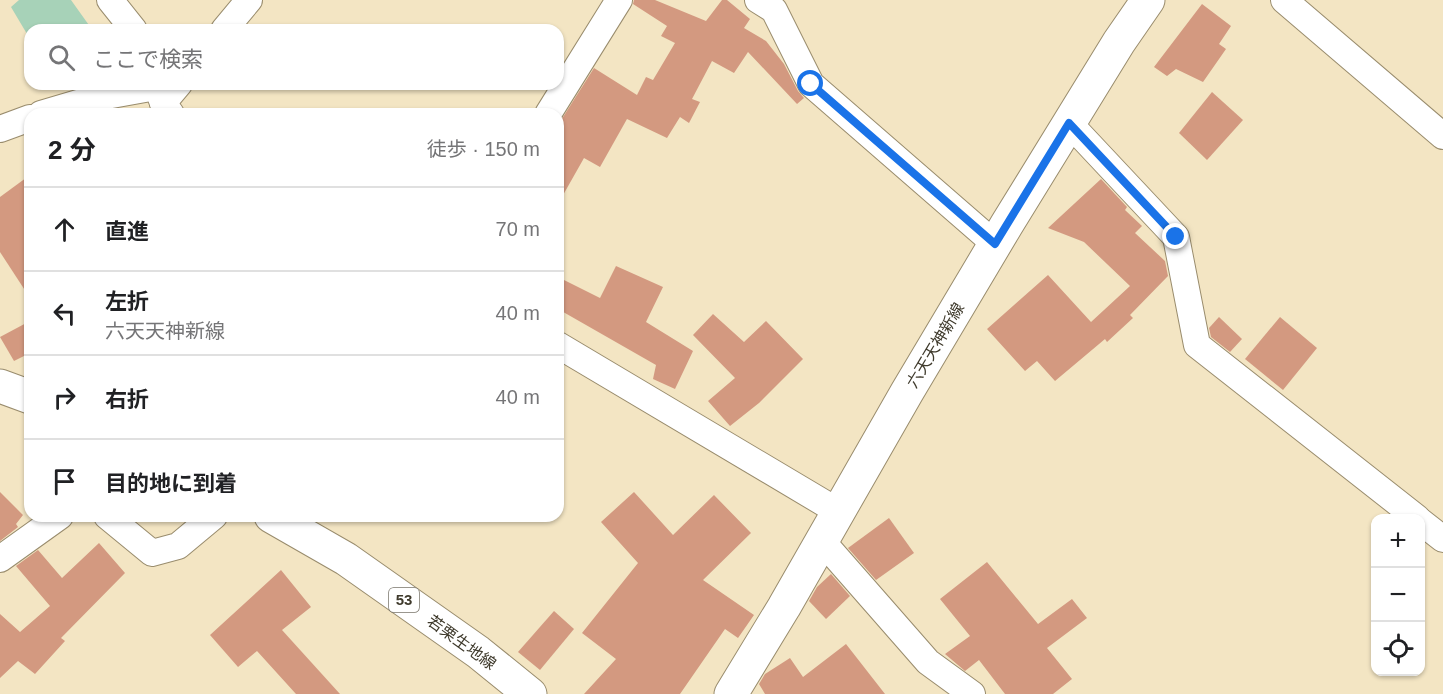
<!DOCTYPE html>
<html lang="ja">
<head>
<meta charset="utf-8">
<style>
	body { margin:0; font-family:Helvetica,"Noto Sans JP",sans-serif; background:#f6f6f6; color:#202124 }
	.controls { position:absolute; right:18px; bottom:18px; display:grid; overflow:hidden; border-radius:12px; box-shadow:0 2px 4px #0004 }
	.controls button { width:54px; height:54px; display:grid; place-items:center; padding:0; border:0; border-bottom:2px solid #e0e0e0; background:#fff; color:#202124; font:30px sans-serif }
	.stop { position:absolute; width:18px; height:18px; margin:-14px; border:4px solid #1a73e8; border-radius:50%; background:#fff }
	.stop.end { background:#1a73e8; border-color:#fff; box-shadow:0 2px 6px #0008 }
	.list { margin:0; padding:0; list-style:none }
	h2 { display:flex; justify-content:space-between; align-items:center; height:78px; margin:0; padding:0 24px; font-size:26px }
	h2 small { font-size:20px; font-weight:400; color:#757577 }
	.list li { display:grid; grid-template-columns:39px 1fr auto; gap:18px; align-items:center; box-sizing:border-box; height:84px; padding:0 24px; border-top:2px solid #e0e0e0 }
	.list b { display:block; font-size:22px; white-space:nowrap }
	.list p { margin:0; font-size:20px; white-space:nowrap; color:#757577 }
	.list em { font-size:20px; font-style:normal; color:#757577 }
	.icon { flex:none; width:33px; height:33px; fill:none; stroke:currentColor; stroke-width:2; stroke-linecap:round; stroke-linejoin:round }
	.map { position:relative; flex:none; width:1443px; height:694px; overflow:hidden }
	.search { position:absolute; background:#fff; box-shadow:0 2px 4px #0004; left:24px; top:24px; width:540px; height:66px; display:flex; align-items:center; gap:15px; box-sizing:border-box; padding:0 21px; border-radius:18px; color:#757577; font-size:22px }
	.panel { position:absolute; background:#fff; box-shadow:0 2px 4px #0004; left:24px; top:108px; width:540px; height:414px; border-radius:18px }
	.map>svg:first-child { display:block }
	.green { fill:#a7d2b8 }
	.building { fill:#d39980 }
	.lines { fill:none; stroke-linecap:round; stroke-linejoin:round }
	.minor-casing { stroke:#998c6d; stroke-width:28 }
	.major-casing { stroke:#998c6d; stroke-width:35 }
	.minor { stroke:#fff; stroke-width:26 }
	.major { stroke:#fff; stroke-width:33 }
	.route { stroke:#1a73e8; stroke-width:8 }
	.labels { text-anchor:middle; stroke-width:5; stroke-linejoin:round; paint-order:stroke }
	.shield { fill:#fff; stroke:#79756b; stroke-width:1.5 }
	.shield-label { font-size:15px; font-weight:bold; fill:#3f3a2c }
	.street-label { font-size:16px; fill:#3f3a2c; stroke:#fff }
</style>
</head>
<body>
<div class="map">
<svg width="1443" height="694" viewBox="0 0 1443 694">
	<rect width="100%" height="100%" fill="#f3e5c3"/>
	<polygon class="green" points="19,0 71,0 91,28 88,30 30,30 30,39 11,7"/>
	<g class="building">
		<polygon points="634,0 655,0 706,21 722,0 727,0 750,19 744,28 766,41 784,64 798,91 804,98 797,104 748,52 734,73 712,61 692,99 700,102 689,123 680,117 667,138 627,119 600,167 584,158 558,204 558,125 594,68 637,95 646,77 653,80 675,43 661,36 667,26 633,4"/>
		<polygon points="1202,4 1231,26 1219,44 1226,49 1203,82 1176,69 1167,76 1154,67"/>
		<polygon points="1212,92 1243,120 1207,160 1179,133"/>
		<polygon points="30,175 30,298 0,252 0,197"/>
		<polygon points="1101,179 1127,207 1125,210 1142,226 1135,233 1165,261 1168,276 1130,315 1133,318 1107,342 1105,339 1055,381 1037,361 1025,371 987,329 1048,275 1091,322 1130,286 1084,242 1048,228"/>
		<polygon points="616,266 663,287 646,322 693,351 675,389 653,379 656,365 558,309 558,277 600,298"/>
		<polygon points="713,314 744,342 766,321 803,359 759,403 730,426 708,401 735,378 693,335"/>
		<polygon points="1219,317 1242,339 1230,352 1211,337 1209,328"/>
		<polygon points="1280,317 1317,348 1283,390 1245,359"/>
		<polygon points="30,321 30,353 14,361 0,337"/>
		<polygon points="0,492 23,515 16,524 18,527 0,541"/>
		<polygon points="634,492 673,535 714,495 751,533 703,580 754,615 738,638 725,629 680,694 584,694 616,659 582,633 638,563 601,522"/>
		<polygon points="889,518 914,553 876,580 848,548"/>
		<polygon points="99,543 125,573 61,638 65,641 35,674 18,661 0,678 0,614 20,632 50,606 16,566 38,550 62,578"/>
		<polygon points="987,562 1038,624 1072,599 1087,618 1047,648 1072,679 1053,694 1005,694 979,660 965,671 945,654 970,636 940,599"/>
		<polygon points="281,570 311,607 282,630 340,694 296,694 257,651 238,667 210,635"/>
		<polygon points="831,574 850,596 826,619 809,601 817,587"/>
		<polygon points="554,611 574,629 540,670 518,652"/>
		<polygon points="846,644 885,694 765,694 759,684 765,674 790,658 803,677"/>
	</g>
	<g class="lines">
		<defs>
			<g id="minor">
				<polyline points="110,0 134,30"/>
				<polyline points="758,0 774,10 811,84 995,244"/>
				<polyline points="1284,0 1443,136"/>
				<polyline points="224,30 249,0"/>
				<polyline points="156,84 163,103 171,114"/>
				<polyline points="163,103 179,84"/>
				<polyline points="41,114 95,98 156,87"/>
				<polyline points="548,114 619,0"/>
				<polyline points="1069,123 1176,237 1197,345 1417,518"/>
				<polyline points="0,129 30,118"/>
				<polyline points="558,345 839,512"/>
				<polyline points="107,516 152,553 178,546 214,516"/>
				<polyline points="1420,521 1443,539"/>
				<polyline points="822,541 928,662 972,694"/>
				<polyline points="0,559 60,516"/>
			</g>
			<g id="major">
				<polyline points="0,386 30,397"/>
				<polyline points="271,516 346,559 478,652 530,694"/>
				<polyline points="731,694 784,607 907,392 1007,224 1119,42 1148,0"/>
			</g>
		</defs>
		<use href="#minor" class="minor-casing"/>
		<use href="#major" class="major-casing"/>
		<use href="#minor" class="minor"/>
		<use href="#major" class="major"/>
	</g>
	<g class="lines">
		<polyline class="route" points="811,84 995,244 1069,123 1176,237"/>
	</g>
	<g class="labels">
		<rect class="shield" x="389" y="588" width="30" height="24" rx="4.5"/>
		<g class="shield-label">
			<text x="404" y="605">53</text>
		</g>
		<g class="street-label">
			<text transform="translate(935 345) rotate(-59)" y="6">六天天神新線</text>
			<text transform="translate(462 642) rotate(36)" y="6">若栗生地線</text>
		</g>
	</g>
</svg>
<div class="controls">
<button>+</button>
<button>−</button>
<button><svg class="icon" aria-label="locate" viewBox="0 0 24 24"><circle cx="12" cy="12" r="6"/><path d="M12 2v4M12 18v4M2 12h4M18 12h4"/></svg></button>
</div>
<div class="stop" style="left:811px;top:84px"></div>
<div class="stop end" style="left:1176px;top:237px"></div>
<div class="search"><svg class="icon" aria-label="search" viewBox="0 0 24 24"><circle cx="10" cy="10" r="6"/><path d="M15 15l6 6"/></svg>ここで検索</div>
<section class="panel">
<h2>2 分<small>徒歩 · 150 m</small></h2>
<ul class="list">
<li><svg class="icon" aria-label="ahead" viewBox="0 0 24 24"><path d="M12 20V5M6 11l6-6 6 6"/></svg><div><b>直進</b></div><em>70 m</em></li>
<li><svg class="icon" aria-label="left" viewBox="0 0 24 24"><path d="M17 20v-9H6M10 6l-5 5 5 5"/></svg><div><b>左折</b><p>六天天神新線</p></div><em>40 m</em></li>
<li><svg class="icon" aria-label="right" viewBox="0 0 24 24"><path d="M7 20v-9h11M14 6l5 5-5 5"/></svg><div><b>右折</b></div><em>40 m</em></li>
<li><svg class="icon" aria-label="arrive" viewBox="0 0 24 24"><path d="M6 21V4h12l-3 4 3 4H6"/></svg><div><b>目的地に到着</b></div></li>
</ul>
</section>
</div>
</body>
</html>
